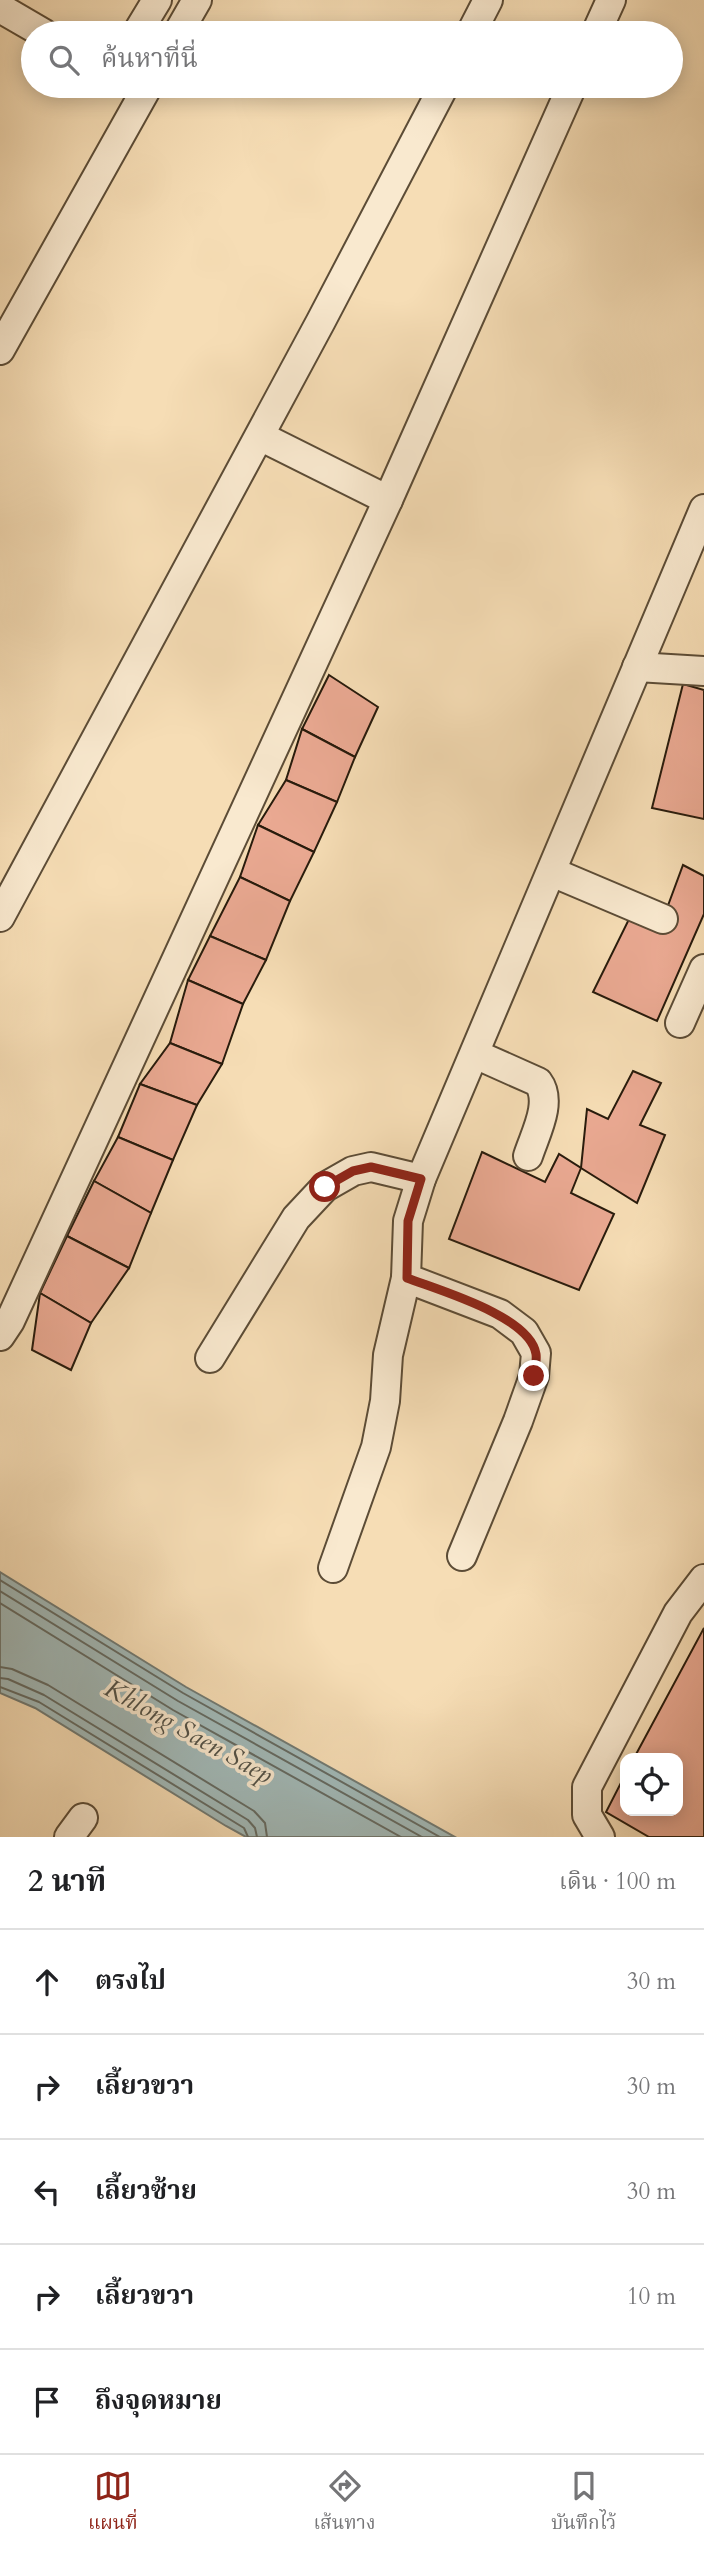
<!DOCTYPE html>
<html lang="th">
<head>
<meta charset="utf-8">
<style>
	body { margin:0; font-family:Cardo,"Noto Serif Thai",serif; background:#f2f2f2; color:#202124 }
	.controls { position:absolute; right:21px; bottom:21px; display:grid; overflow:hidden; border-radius:14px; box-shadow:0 4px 18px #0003 }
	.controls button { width:63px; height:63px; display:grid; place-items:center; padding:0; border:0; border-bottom:2px solid #e0e0e0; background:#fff; color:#202124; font:35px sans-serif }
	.stop { position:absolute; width:21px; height:21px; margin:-16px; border:5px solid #8f2418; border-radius:50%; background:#fff }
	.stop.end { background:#8f2418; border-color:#fff; box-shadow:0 2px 7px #0008 }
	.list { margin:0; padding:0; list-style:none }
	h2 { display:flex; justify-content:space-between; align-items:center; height:91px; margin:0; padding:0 28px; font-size:30px }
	h2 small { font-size:23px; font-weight:400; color:#757577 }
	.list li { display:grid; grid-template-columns:46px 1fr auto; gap:21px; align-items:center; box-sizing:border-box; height:105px; padding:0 28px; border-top:2px solid #e0e0e0 }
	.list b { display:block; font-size:26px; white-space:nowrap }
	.list em { font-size:23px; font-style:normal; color:#757577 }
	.icon { flex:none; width:38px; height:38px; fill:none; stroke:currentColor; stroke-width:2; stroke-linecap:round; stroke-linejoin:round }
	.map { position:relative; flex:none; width:704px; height:1837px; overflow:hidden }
	.search { position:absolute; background:#fff; box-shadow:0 4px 18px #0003; left:21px; right:21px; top:21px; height:77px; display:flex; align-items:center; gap:18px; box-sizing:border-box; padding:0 24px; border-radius:38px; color:#757577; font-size:26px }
	.sheet { height:616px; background:#fff }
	nav { display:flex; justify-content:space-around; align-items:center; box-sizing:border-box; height:98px; border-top:2px solid #e0e0e0; background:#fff; font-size:19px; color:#757577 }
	nav a { display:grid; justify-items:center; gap:4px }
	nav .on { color:#8f2418 }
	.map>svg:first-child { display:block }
	.water { fill:#a1b9b8; stroke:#717a73; stroke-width:2 }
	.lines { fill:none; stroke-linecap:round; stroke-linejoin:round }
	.shore { stroke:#646a62; stroke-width:2 }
	.building { fill:#eaa992; stroke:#281b0c; stroke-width:2 }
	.minor-casing { stroke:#5c4c36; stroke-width:32 }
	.minor { stroke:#f9e9cf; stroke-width:28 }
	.route { stroke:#8f2418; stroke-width:9 }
	.labels { text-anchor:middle; stroke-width:7; stroke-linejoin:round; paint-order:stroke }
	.water-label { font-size:26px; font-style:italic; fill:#525248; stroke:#f9e9cf }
</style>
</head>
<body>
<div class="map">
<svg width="704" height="1837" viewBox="0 0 704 1837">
	<rect width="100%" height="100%" fill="#f6ddb5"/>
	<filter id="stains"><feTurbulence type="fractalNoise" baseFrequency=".00286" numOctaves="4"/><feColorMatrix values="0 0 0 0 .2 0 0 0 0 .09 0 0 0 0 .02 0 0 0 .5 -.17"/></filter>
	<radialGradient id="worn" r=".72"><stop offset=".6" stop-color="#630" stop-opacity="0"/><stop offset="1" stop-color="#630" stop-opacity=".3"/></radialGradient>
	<polygon class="water" points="0,1572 186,1687 455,1837 246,1837 226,1826 35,1708 0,1693"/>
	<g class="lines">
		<g class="shore">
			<polyline points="0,1580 183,1693 440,1837"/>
			<polyline points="0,1591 178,1701 422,1837"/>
			<polyline points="0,1603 173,1710 401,1837"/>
			<polyline points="0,1667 12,1669 48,1685 254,1811 265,1823 267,1837"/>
			<polyline points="0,1678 8,1679 44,1695 248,1820 255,1828 257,1837"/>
			<polyline points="0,1687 39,1702 244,1828 248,1837"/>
		</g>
	</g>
	<g class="building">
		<polygon points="329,675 378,707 355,757 302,729"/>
		<polygon points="683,684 704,690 704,819 652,808"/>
		<polygon points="302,729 355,757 337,802 286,780"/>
		<polygon points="286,780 337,802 314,852 258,825"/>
		<polygon points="258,825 314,852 290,901 240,877"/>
		<polygon points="683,865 704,876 704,914 657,1021 593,992 635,907 663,919"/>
		<polygon points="240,877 290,901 266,960 210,936"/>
		<polygon points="210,936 266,960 243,1004 188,980"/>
		<polygon points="188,980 243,1004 222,1064 170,1043"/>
		<polygon points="170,1043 222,1064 197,1105 140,1084"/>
		<polygon points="633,1071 661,1083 640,1125 665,1135 637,1203 581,1168 587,1109 608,1119"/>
		<polygon points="140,1084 197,1105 173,1160 118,1137"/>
		<polygon points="118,1137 173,1160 151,1213 94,1181"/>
		<polygon points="482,1152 545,1182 559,1154 581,1168 571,1193 614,1214 579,1290 449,1239"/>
		<polygon points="94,1181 151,1213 129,1268 67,1236"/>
		<polygon points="67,1236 129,1268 91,1323 40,1293"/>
		<polygon points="40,1293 91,1323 71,1370 32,1350"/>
		<polygon points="704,1628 704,1837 649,1837 606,1812 625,1775 625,1811 678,1811 678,1758 634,1758"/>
	</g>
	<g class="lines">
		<defs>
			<g id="minor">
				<polyline points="0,8 43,33"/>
				<polyline points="137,33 157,0"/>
				<polyline points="178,33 197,0"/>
				<polyline points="471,33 488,0"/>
				<polyline points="596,33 611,0"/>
				<polyline points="0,350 148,86"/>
				<polyline points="260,436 388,500"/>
				<polyline points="637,667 704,671"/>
				<polyline points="552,872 663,919"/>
				<polyline points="0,917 321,321 444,86"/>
				<polyline points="680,1023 704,969"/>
				<path d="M475,1054L538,1082C553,1102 535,1134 528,1156"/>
				<polyline points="0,1336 10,1321 388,500 572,86"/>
				<polyline points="210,1358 296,1218 325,1187 353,1171 371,1167 421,1179"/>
				<polyline points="462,1556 518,1421 534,1376 536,1353 524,1332 500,1314 406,1278 408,1221 421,1179 704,509"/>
				<polyline points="333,1568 376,1447 385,1401 388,1355 406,1278"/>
				<polyline points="69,1837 83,1818"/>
				<polyline points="600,1837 587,1815 587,1787 678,1613 704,1579"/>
			</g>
		</defs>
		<use href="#minor" class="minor-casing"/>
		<use href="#minor" class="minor"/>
	</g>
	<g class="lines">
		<path class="route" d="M325,1187L353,1171L371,1167L421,1179L408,1221L407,1278C438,1290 530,1316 536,1354C537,1360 535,1369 534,1376"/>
	</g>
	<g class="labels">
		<g class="water-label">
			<text transform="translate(189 1731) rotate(29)" y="9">Khlong Saen Saep</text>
		</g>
	</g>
	<rect width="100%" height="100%" filter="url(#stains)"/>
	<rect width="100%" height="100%" fill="url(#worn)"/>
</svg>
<div class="controls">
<button><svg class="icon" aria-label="locate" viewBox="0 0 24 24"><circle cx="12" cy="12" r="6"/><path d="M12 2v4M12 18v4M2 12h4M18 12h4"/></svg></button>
</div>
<div class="stop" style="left:325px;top:1187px"></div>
<div class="stop end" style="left:534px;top:1376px"></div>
<div class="search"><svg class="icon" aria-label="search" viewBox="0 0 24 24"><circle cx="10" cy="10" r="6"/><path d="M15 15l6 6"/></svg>ค้นหาที่นี่</div>
</div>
<section class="sheet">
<h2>2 นาที<small>เดิน · 100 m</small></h2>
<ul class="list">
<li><svg class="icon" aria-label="ahead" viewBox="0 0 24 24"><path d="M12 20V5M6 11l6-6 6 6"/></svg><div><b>ตรงไป</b></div><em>30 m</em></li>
<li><svg class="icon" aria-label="right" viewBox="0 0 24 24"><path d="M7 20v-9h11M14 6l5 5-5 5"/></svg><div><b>เลี้ยวขวา</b></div><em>30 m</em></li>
<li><svg class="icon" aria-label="left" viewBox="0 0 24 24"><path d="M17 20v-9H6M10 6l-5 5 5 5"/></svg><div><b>เลี้ยวซ้าย</b></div><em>30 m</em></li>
<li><svg class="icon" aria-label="right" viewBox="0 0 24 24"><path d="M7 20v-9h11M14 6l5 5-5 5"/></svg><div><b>เลี้ยวขวา</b></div><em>10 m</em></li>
<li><svg class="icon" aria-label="arrive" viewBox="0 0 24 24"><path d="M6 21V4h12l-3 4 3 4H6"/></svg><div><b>ถึงจุดหมาย</b></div></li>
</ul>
</section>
<nav>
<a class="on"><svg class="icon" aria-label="map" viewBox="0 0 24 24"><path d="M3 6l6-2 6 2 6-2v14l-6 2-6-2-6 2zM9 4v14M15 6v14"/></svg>แผนที่</a>
<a><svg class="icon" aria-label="directions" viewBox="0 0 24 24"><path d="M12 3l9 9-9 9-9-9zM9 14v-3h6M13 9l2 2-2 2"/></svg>เส้นทาง</a>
<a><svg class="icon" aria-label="saved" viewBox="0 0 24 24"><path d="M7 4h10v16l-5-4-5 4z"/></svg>บันทึกไว้</a>
</nav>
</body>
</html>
